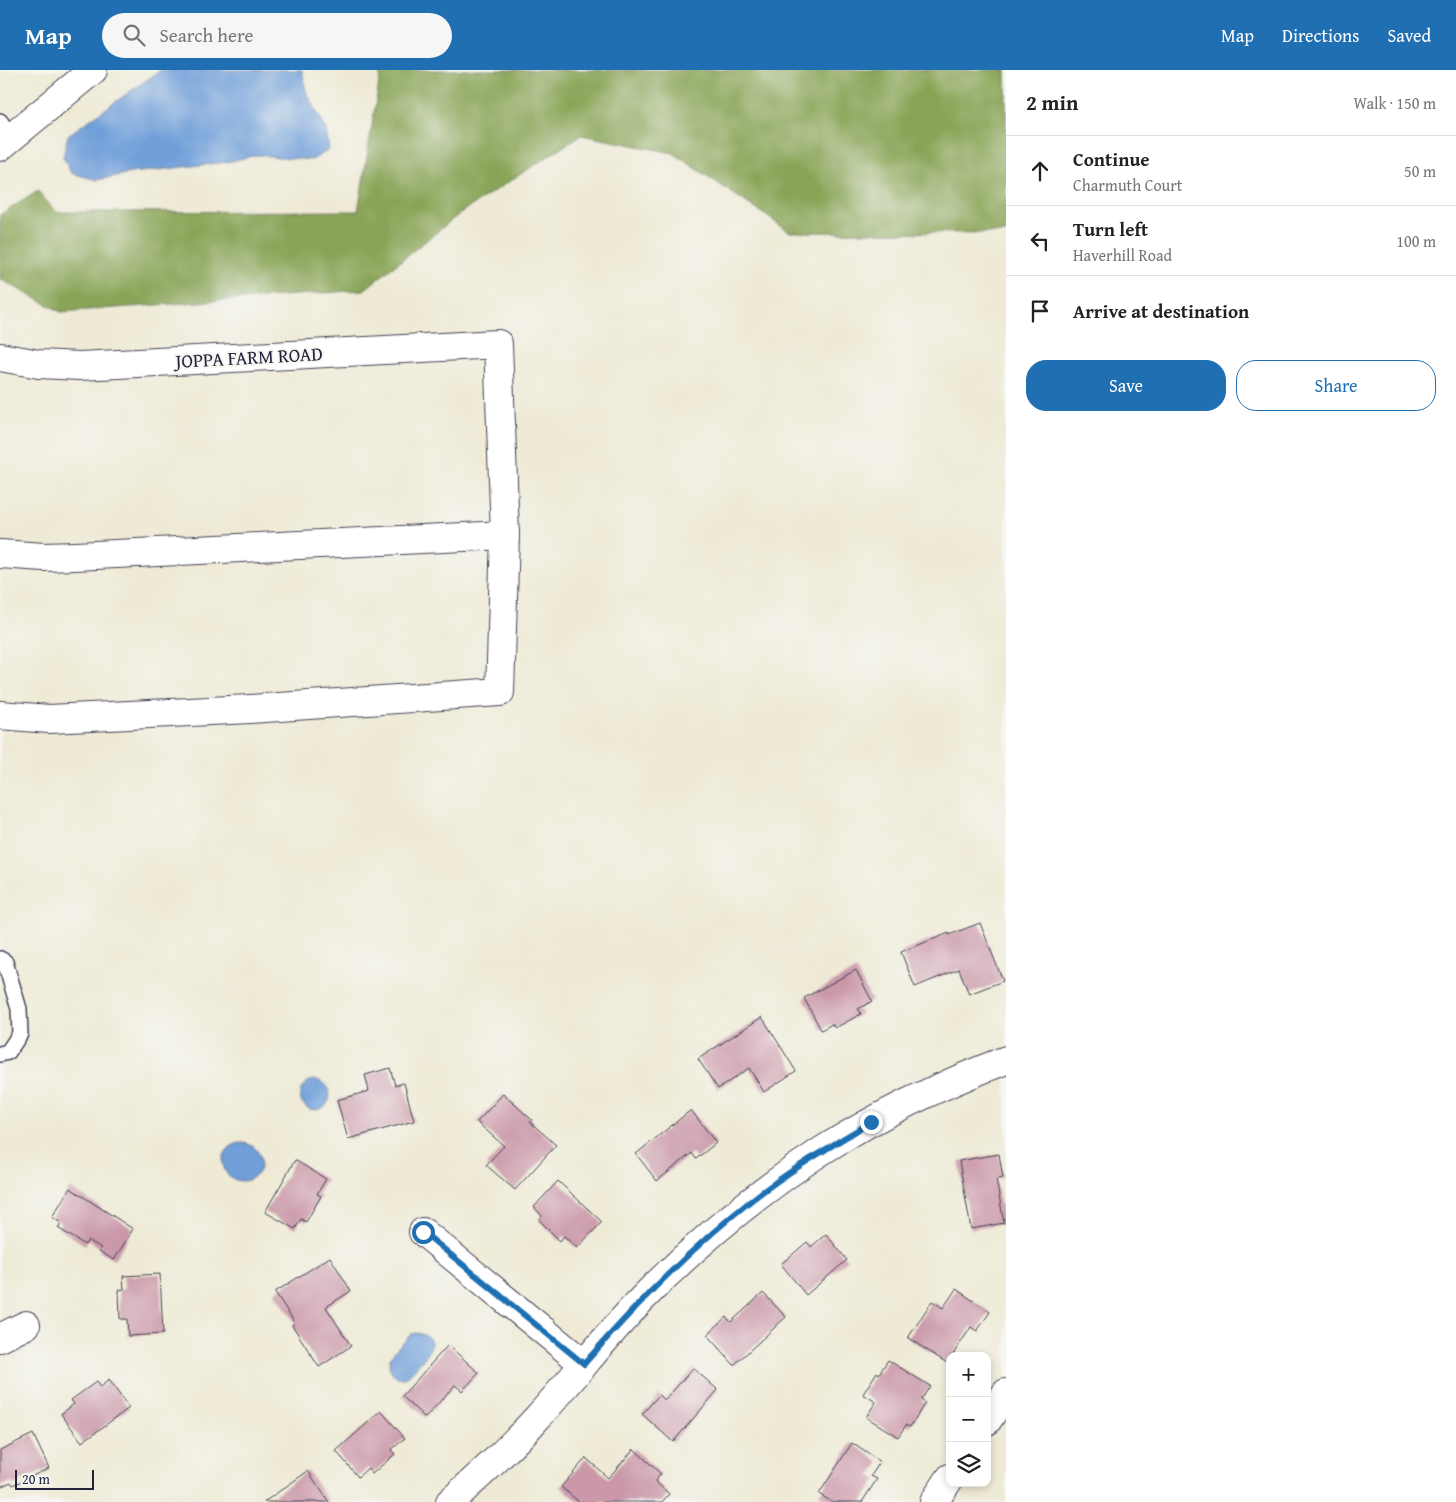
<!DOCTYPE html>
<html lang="en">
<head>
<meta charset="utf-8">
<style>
	body { margin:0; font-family:"Gentium Book Plus",serif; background:#f6f6f6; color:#222 }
	.controls { position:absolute; right:15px; bottom:15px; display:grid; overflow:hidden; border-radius:10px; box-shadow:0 2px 8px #0003 }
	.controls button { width:45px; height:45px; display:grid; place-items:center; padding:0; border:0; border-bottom:1px solid #e0e0e0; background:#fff; color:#222; font:25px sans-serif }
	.scale { position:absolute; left:15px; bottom:12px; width:79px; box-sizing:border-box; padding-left:5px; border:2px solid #22223b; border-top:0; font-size:14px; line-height:18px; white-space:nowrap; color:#22223b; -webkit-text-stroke:4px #f6f6f2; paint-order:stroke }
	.stop { position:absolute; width:15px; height:15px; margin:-11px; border:4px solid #1f6fb2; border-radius:50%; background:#fff }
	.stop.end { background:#1f6fb2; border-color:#fff; box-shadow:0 1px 5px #0008 }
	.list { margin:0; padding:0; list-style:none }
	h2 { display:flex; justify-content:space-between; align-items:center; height:65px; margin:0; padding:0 20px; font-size:21px }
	h2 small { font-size:16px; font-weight:400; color:#767676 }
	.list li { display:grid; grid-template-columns:32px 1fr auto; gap:15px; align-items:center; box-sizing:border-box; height:70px; padding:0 20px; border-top:1px solid #e0e0e0 }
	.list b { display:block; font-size:19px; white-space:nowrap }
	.list p { margin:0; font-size:16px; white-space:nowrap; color:#767676 }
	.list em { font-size:16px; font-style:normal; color:#767676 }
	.actions { display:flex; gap:10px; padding:15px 20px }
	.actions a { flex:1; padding:11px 0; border:1px solid #1f6fb2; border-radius:20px; text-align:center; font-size:18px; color:#1f6fb2 }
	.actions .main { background:#1f6fb2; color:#fff }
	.icon { flex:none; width:28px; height:28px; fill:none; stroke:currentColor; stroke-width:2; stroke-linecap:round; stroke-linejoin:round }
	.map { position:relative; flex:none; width:1006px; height:1432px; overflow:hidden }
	header { display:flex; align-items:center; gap:30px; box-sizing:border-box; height:70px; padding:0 25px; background:#1f6fb2; color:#fff }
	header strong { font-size:24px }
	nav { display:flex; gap:28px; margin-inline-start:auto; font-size:18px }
	.search { width:350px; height:45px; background:#f6f6f6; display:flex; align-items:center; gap:12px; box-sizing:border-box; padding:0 18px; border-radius:28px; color:#767676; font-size:19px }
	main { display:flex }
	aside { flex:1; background:#fff }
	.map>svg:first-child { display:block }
	.forest { fill:#89a456; stroke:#566348 }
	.water { fill:#709fd9; stroke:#49608a }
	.building { fill:#ca98a9 }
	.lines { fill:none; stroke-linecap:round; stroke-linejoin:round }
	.lane-casing { stroke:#414052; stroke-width:18 }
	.street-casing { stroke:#414052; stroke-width:30 }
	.lane { stroke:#fff; stroke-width:15 }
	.street { stroke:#fff; stroke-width:28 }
	.route { stroke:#1f6fb2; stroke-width:6 }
	.labels { text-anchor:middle; stroke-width:4; stroke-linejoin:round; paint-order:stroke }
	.street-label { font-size:19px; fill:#22223b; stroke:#f6f6f2 }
</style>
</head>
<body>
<header>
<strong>Map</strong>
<div class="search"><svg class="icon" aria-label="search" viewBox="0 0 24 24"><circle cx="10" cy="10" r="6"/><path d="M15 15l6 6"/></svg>Search here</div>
<nav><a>Map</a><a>Directions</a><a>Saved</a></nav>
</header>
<main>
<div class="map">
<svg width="1006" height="1432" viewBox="0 0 1006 1432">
	<rect width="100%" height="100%" fill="#f6f6f2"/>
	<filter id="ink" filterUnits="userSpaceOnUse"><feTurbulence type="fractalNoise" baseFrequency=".02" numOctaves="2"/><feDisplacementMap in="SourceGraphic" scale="10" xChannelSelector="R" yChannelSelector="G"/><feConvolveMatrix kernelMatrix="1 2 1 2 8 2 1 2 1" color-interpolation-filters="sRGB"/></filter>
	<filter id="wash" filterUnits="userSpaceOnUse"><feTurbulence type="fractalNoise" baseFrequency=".0096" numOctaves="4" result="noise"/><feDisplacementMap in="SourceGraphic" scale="20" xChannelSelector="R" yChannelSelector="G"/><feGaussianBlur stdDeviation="1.12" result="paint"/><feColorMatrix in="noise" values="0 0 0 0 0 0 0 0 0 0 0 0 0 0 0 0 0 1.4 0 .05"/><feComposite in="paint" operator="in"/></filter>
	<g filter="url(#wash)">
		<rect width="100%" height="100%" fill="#eeead5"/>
		<polygon class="forest" points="381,0 1006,0 1006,163 790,162 673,83 581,65 462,142 364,220 61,242 0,209 0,145 38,121 56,142 358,141"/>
		<g class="water">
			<polygon points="161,0 302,0 306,21 326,59 329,80 312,90 257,85 227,92 131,103 97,110 71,103 63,87 68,65"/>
			<circle cx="315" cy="1025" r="15"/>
			<circle cx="242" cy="1092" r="19"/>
			<path d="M416,1263C450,1268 417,1296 406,1308H397C378,1291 398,1278 411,1264Z"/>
		</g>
		<g id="blocks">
			<g class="building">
				<polygon points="980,853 1003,911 969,924 959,899 915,917 901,882 949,863 949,865"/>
				<polygon points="856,900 872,931 858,939 861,944 835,958 832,954 821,960 804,928"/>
				<polygon points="762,947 796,1001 764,1022 749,998 718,1019 698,989"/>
				<polygon points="390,998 395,1015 404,1013 414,1051 348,1069 337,1030 369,1021 365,1005"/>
				<polygon points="503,1024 532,1050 530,1052 556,1075 515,1120 486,1095 504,1076 477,1052"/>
				<polygon points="691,1040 716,1073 696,1089 692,1083 657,1111 636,1084"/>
				<polygon points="999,1084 1003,1108 996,1109 1004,1153 971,1159 959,1091"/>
				<polygon points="295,1090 326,1109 317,1124 321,1126 306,1152 301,1149 295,1159 265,1142"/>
				<polygon points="558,1111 602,1152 577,1178 564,1166 560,1171 539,1150 542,1146 534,1137"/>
				<polygon points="70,1118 133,1159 114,1190 99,1181 101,1178 88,1170 85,1175 58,1158 61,1153 52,1147"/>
				<polygon points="826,1164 847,1190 806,1225 781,1194 807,1172 811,1177"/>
				<polygon points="330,1187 351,1221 326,1237 351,1276 319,1297 292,1255 295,1253 275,1222"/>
				<polygon points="160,1204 163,1264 128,1266 127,1249 120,1249 119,1220 124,1219 123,1206"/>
				<polygon points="956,1219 990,1242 977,1261 971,1257 952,1286 950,1286 950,1289 947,1293 908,1268 932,1231 943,1238"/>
				<polygon points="763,1223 786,1247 734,1295 707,1265 726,1247 731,1252"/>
				<polygon points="448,1275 479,1303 462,1321 455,1315 425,1348 402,1326"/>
				<polygon points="888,1290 930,1316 921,1330 925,1333 910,1357 906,1355 898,1367 866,1347 876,1332 863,1324 877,1302 879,1304"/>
				<polygon points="693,1298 718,1320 673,1372 642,1344 659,1325 665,1330"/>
				<polygon points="109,1310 129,1338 82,1372 61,1344 74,1334 71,1330 96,1312 100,1317"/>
				<polygon points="381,1341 405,1368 391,1380 395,1384 372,1404 368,1398 358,1407 336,1381"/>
				<polygon points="33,1364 49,1398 13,1415 11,1412 0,1417 0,1380"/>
				<polygon points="852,1373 880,1392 871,1406 877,1409 862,1432 832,1432 819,1424"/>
				<polygon points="634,1379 661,1404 655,1411 669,1424 662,1432 579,1432 561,1417 586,1388 608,1408"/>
				<polygon points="308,1401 329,1432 264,1432"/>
			</g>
		</g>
	</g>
	<g filter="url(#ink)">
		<use href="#blocks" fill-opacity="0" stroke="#414052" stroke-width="1"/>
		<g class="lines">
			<defs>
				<g id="lane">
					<polyline points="0,51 11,67"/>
					<polyline points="0,889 5,892 19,939 20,964 8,982 0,984"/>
				</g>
				<g id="street">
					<polyline points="0,77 93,0"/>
					<polyline points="0,287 39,294 80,296 498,274 505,465 500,622 250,639 49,649 0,645"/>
					<polyline points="0,484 44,487 75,486 505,465"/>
					<polyline points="423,1162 584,1294"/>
					<polyline points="0,1268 26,1255"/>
					<polyline points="987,1351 1006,1323"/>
					<path d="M450,1432C480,1405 510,1378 537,1348C573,1309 605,1267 642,1229C697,1173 757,1123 823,1080C880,1044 943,1014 1006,990"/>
					<polyline points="934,1432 950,1408"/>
				</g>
			</defs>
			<use href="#lane" class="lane-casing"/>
			<use href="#street" class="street-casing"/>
			<use href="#lane" class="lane"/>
			<use href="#street" class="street"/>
		</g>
	</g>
	<g class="lines" filter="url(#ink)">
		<path class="route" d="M423,1162L584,1294C636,1234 691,1178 753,1129C790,1100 831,1076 871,1052"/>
	</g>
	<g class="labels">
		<g class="street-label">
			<text transform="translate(249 287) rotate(-3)" y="7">JOPPA FARM ROAD</text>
		</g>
	</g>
</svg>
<div class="controls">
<button>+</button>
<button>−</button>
<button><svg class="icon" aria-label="layers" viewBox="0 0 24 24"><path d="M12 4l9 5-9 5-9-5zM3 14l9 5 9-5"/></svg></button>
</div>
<div class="scale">20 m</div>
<div class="stop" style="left:423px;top:1162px"></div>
<div class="stop end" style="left:871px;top:1052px"></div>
</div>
<aside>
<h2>2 min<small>Walk · 150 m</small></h2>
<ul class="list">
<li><svg class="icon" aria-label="ahead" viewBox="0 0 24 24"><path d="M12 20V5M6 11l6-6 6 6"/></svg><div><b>Continue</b><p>Charmuth Court</p></div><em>50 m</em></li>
<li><svg class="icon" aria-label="left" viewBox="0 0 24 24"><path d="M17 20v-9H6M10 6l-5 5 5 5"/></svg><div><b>Turn left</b><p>Haverhill Road</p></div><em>100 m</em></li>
<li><svg class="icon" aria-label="arrive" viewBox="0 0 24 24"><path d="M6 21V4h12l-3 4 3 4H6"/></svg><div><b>Arrive at destination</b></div></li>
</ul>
<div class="actions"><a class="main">Save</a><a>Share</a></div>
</aside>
</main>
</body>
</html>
